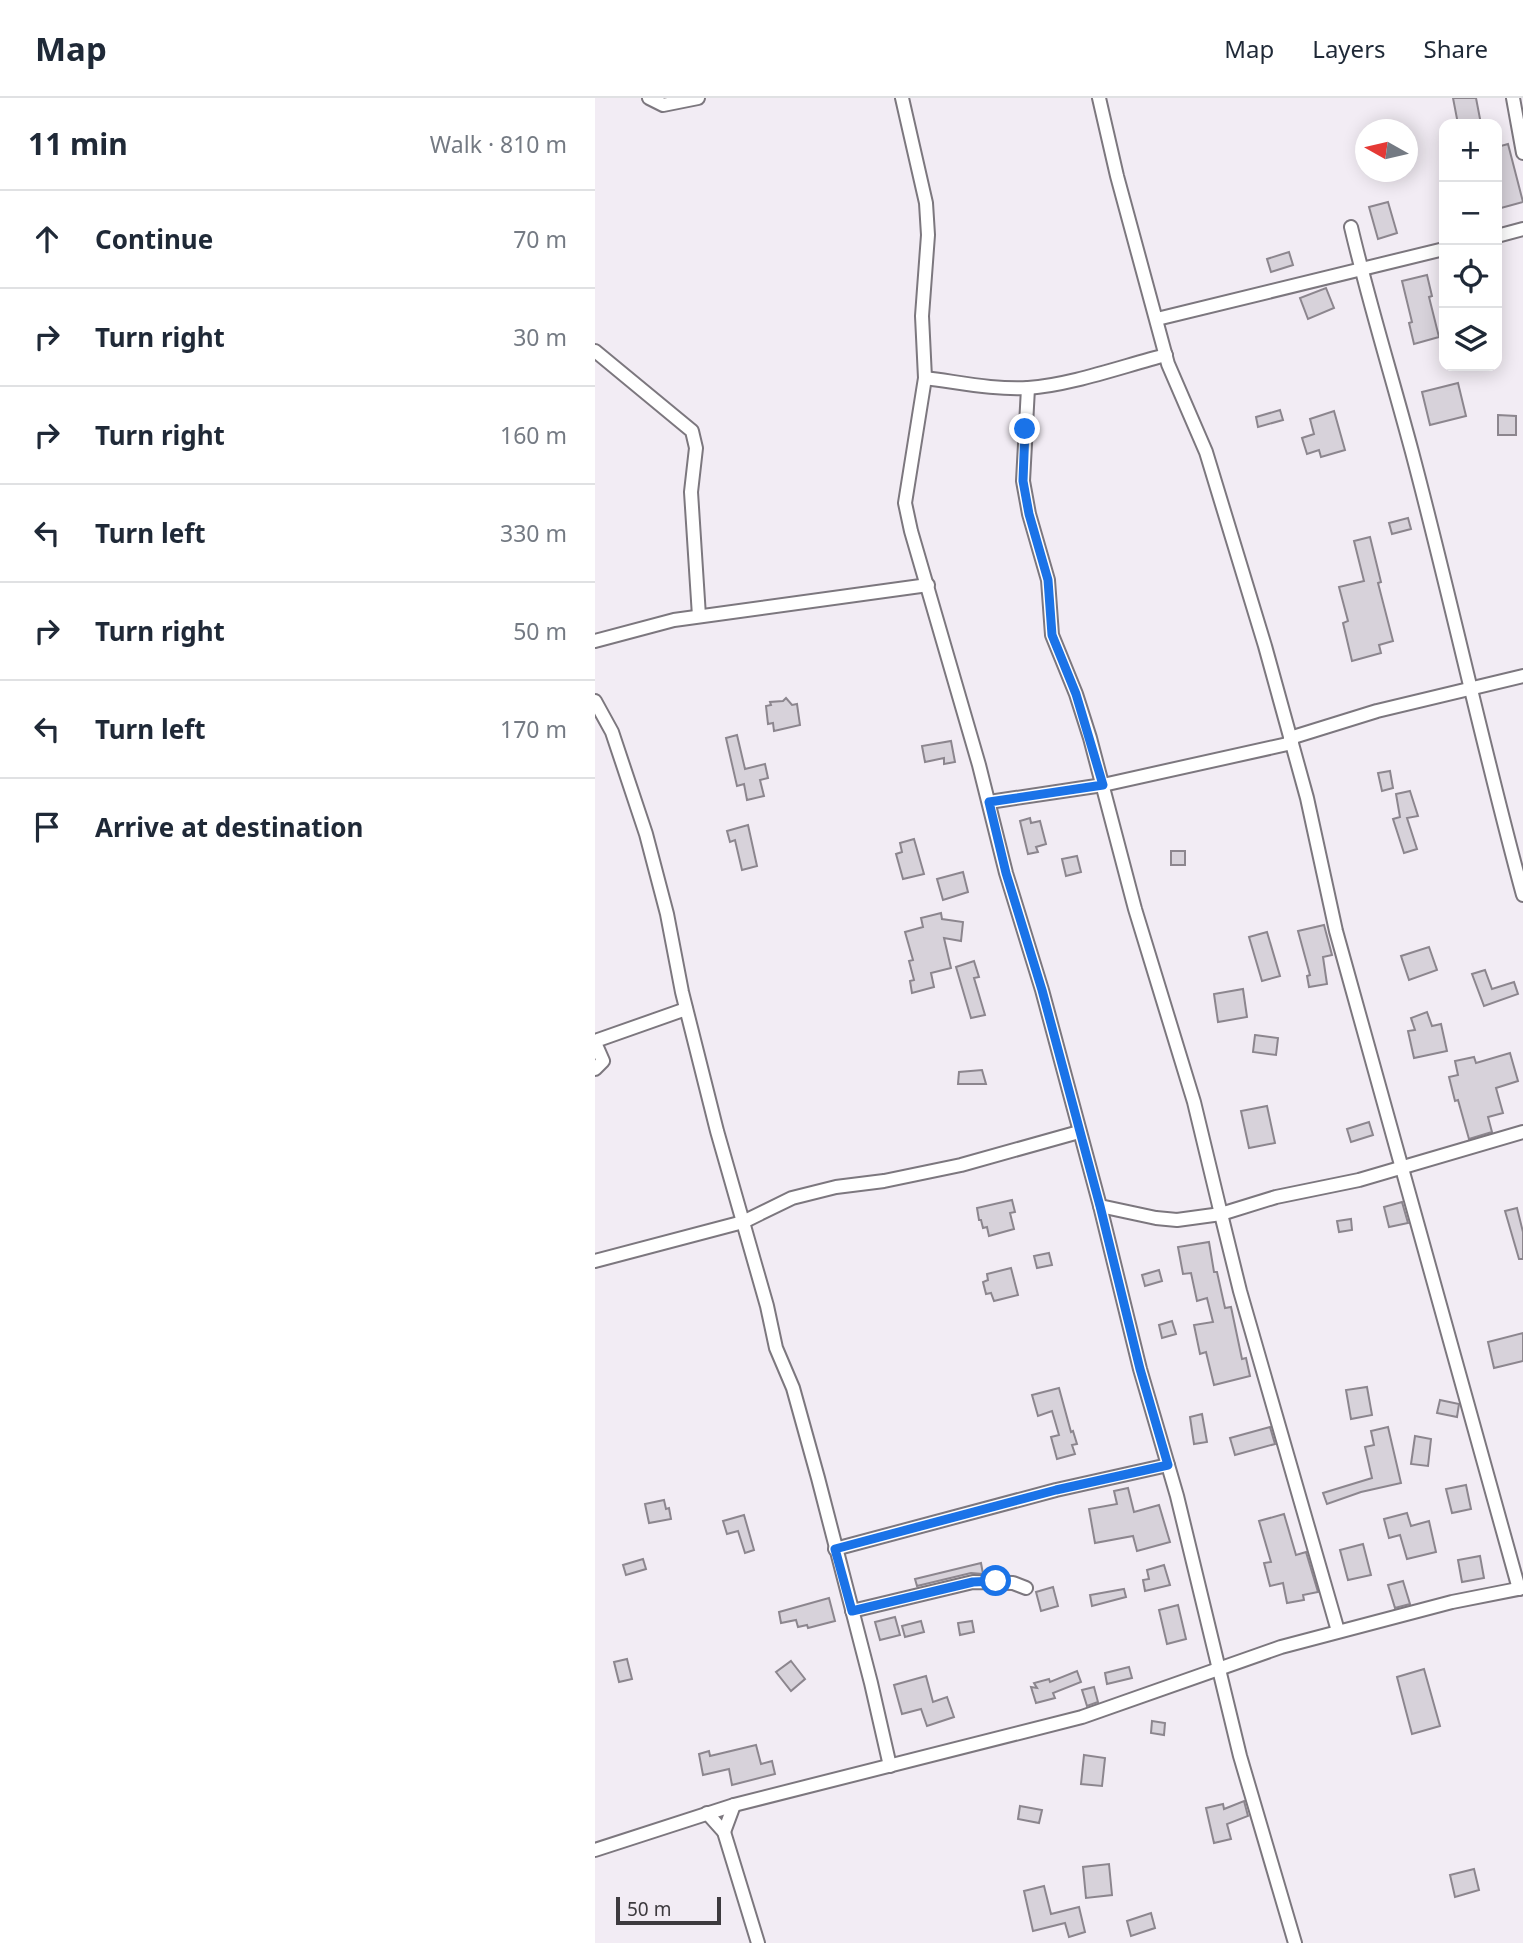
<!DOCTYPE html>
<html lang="en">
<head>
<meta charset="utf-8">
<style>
	body { margin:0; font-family:"Noto Sans",sans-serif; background:#f6f6f7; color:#1f2937 }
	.controls { position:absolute; right:21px; top:21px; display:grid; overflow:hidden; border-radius:14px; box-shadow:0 4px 18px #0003 }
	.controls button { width:63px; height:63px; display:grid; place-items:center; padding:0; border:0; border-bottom:2px solid #e0e1e3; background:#fff; color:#1f2937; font:35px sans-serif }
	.compass { position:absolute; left:760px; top:21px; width:63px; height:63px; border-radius:50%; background:#fff; box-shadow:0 4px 18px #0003; rotate:278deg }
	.scale { position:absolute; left:21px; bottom:18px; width:105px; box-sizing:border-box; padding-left:7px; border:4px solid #3d3a3e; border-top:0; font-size:19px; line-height:24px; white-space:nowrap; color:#3d3a3e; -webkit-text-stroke:5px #f2ecf4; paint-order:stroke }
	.stop { position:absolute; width:21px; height:21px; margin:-16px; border:5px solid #1a73e8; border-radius:50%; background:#fff }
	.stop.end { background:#1a73e8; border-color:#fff; box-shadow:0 2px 7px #0008 }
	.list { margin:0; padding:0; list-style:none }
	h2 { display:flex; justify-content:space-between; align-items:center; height:91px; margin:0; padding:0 28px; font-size:30px }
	h2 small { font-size:23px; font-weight:400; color:#747a83 }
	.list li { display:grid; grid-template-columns:46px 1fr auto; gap:21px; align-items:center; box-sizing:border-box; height:98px; padding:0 28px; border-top:2px solid #e0e1e3 }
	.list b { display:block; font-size:26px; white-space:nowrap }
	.list em { font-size:23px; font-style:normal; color:#747a83 }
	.icon { flex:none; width:38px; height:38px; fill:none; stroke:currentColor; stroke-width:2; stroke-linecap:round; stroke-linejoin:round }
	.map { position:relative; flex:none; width:928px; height:1845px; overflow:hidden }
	header { display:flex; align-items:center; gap:42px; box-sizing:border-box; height:98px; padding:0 35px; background:#fff; border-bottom:2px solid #e0e1e3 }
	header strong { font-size:33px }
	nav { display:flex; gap:38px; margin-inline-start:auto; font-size:24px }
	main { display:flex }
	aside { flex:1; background:#fff }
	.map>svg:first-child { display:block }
	.building { fill:#d7d2da; stroke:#8c868e; stroke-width:2 }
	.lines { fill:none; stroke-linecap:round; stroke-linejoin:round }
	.minor-casing { stroke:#7c777e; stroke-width:16 }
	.minor { stroke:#fff; stroke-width:12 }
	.route { stroke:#1a73e8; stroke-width:9 }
</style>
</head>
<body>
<header>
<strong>Map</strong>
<nav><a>Map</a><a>Layers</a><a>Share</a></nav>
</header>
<main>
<aside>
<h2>11 min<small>Walk · 810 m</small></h2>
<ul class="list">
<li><svg class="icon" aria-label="ahead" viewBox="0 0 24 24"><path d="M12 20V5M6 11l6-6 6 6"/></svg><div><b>Continue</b></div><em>70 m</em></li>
<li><svg class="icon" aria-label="right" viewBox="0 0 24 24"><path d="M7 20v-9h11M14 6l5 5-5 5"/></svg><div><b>Turn right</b></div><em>30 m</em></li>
<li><svg class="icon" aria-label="right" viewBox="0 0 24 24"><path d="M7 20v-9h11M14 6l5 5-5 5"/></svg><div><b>Turn right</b></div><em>160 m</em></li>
<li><svg class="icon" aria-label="left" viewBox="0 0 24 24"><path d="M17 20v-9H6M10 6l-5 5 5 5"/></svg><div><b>Turn left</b></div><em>330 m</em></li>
<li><svg class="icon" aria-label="right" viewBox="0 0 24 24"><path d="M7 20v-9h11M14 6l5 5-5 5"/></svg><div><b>Turn right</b></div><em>50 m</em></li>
<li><svg class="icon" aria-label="left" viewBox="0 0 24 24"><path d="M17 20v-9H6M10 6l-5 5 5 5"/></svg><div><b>Turn left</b></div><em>170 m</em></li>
<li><svg class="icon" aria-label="arrive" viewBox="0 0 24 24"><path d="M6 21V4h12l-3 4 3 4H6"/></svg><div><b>Arrive at destination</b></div></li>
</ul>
</aside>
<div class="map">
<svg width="928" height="1845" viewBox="0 0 928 1845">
	<rect width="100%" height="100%" fill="#f2ecf4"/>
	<g class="building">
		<polygon points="858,0 881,0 886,26 863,26"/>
		<polygon points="913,46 928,104 906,110 902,93 902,49"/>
		<polygon points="793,104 802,135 783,141 774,109"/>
		<polygon points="694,154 698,167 676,174 672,161"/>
		<polygon points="832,177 837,198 834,199 844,239 819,246 814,225 817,224 807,183"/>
		<polygon points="731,190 739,210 713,221 705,200"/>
		<polygon points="863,285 871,318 835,327 827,294"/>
		<polygon points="685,312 688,322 663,329 661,319"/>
		<polygon points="739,313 750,352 726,359 724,352 712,356 707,340 719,336 715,321"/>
		<polygon points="903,317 921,318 921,337 903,337"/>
		<polygon points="813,420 816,431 797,436 794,425"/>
		<polygon points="775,439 786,484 783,485 798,543 784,547 786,555 757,563 748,525 753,523 744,489 769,483 759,443"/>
		<polygon points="191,600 197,607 202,606 205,627 179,633 178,625 173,626 171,608 176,607 175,604 188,603"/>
		<polygon points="142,637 150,671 170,666 173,680 165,682 169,698 152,702 149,686 142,688 131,640"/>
		<polygon points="356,643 360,664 349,666 349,660 330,664 327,648"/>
		<polygon points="795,673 798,690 787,693 783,675"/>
		<polygon points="815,693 823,718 812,720 822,751 809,755 798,721 805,719 801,696"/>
		<polygon points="435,720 436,725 445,723 451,746 441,749 443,754 433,756 425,723"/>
		<polygon points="153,727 162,768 147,772 140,742 135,744 132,733"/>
		<polygon points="319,741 329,776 308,781 301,756 307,754 305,745"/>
		<rect x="576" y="753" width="14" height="14"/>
		<polygon points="482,758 486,774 471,778 467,761"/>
		<polygon points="368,774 373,794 348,802 342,781"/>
		<polygon points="346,815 347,821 368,824 366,843 349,840 356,870 336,875 339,889 317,895 315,883 319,882 314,863 318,862 310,834 328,829 326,820"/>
		<polygon points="729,827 737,857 728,859 732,886 714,889 712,878 715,877 703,833"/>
		<polygon points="672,834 685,878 667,883 654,839"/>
		<polygon points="834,849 842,872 814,882 806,858"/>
		<polygon points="379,863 384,879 379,880 390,917 376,920 361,869"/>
		<polygon points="890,872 897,891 919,884 923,896 889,908 877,876"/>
		<polygon points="648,891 652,919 623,924 619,896"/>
		<polygon points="832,914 837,928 846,926 852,953 819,960 813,933 820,932 816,920"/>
		<polygon points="660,937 683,940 681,957 658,954"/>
		<polygon points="915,955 923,983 901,990 908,1015 893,1019 897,1034 874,1041 863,1002 860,1003 854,979 863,977 860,963 879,959 881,965"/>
		<polygon points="387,972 391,986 363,986 364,974"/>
		<polygon points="672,1008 680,1045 654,1050 646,1013"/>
		<polygon points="774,1024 778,1037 756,1044 752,1031"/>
		<polygon points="417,1102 420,1114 415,1115 419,1131 394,1138 392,1129 388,1130 386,1122 384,1122 382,1110"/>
		<polygon points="807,1104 813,1125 794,1129 789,1109"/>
		<polygon points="922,1110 928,1134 928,1161 924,1161 910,1113"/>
		<polygon points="756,1121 757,1132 744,1134 742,1123"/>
		<polygon points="614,1144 619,1174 622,1174 630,1210 636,1209 647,1261 651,1260 655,1278 619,1287 611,1254 605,1256 599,1227 618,1224 612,1200 602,1203 596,1175 588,1176 583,1149"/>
		<polygon points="454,1155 457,1167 442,1170 439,1158"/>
		<polygon points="416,1170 423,1197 399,1203 396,1195 391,1196 388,1184 393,1182 392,1176"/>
		<polygon points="564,1172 567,1183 550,1188 547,1177"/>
		<polygon points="577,1223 581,1236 567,1240 564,1227"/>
		<polygon points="928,1235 928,1263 899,1270 893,1244"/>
		<polygon points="772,1289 777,1317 756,1321 751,1292"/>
		<polygon points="464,1290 476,1334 478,1333 482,1346 477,1347 480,1356 462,1361 456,1339 464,1337 457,1313 443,1318 437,1297"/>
		<polygon points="845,1302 864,1306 862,1319 842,1315"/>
		<polygon points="607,1316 612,1344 599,1346 595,1319"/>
		<polygon points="675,1329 680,1346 640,1357 635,1340"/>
		<polygon points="793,1329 806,1385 766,1394 732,1406 728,1395 777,1380 770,1349 779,1347 776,1333"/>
		<polygon points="820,1338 836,1341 833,1368 816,1366"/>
		<polygon points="871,1387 876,1411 857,1415 851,1391"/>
		<polygon points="533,1390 539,1414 564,1407 575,1444 542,1453 538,1438 500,1445 494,1411 522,1406 519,1393"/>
		<polygon points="69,1402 71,1411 74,1410 76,1421 54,1425 50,1406"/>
		<polygon points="812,1415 816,1428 834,1423 841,1454 812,1461 805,1437 794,1440 789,1421"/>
		<polygon points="689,1416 701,1457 711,1454 723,1494 708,1497 709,1502 692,1505 688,1485 675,1488 669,1465 676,1464 664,1423"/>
		<polygon points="149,1417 159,1452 150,1455 143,1433 132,1436 128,1423"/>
		<polygon points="768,1446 776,1477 753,1482 745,1452"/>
		<polygon points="885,1458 889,1480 867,1484 863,1462"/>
		<polygon points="48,1461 51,1471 31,1477 28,1467"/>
		<polygon points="386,1465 388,1476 376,1475 322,1488 320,1481"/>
		<polygon points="569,1467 575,1487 550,1493 548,1482 554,1481 552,1472"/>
		<polygon points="808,1483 815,1506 800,1510 793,1487"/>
		<polygon points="458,1489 463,1508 446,1513 441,1494"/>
		<polygon points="529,1491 531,1499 497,1508 495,1497"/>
		<polygon points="234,1500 240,1523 213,1530 212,1527 203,1529 201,1522 186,1525 184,1514"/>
		<polygon points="583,1507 591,1541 572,1546 564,1512"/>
		<polygon points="300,1519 305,1537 285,1542 280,1524"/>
		<polygon points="326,1523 329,1534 310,1539 307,1528"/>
		<polygon points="377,1523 379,1534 365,1537 363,1525"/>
		<polygon points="32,1561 37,1581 24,1584 19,1564"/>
		<polygon points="196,1563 210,1581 196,1593 181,1574"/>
		<polygon points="534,1569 537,1580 512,1586 510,1575"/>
		<polygon points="829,1571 845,1628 817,1636 802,1579"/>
		<polygon points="482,1573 486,1584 458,1595 460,1600 441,1605 436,1589 442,1590 439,1585 454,1581 455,1584"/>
		<polygon points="331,1578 338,1604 352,1599 359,1619 332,1628 326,1611 307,1616 299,1587"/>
		<polygon points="499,1589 503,1604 492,1608 487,1592"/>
		<polygon points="557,1623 570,1625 569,1637 556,1635"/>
		<polygon points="161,1647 166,1666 177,1663 180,1676 137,1687 134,1671 108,1677 104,1656 114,1653 115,1658"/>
		<polygon points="489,1657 510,1660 507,1688 486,1686"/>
		<polygon points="649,1703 653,1718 632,1726 636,1741 619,1745 611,1710 628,1706 629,1711"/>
		<polygon points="425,1708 447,1712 444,1725 423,1721"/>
		<polygon points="514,1766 517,1797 491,1800 488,1769"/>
		<polygon points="879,1771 884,1792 860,1799 855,1777"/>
		<polygon points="449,1788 456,1816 484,1809 490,1834 474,1839 470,1825 438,1833 429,1793"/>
		<polygon points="556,1815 560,1830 536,1838 532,1823"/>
	</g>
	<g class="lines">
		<defs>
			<g id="minor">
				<polyline points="54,0 68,7 103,0"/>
				<polyline points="307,0 331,105 333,137 327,218 330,280 310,405 316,433 384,667 411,775 447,892 505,1108 545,1271 582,1398 645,1658 700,1845"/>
				<polyline points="504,0 522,78 573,266 611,354 670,548 712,700 741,833 924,1491"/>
				<polyline points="918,0 928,55"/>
				<path d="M756,129C774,205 797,279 817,354C856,501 888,650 928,797"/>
				<polyline points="902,138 928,131"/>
				<polyline points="562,221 849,151"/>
				<polyline points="0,253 97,333 101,350 96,394 104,518"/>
				<path d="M330,280C363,284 399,292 433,290C476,287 528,268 571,257"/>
				<polyline points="433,290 428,383 434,416 453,482 457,537 481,596 495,640 540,811 599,1004 626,1116 681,1099 764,1082 928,1034"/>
				<polyline points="0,543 79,522 333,487"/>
				<polyline points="0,603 17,634 51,736 72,816 87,894 122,1033 172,1208 181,1250 198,1290 223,1380 276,1585 295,1668"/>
				<polyline points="695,640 782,613 928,578"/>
				<polyline points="394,704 508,687 697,645"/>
				<polyline points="0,971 8,963 1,947 3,942 91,911"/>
				<polyline points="505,1108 561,1120 582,1122 626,1116 645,1193 743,1533"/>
				<polyline points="0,1163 148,1124 197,1100 241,1089 289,1083 366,1067 484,1034"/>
				<polyline points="240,1451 461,1392 573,1367"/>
				<polyline points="257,1513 378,1484 418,1485 431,1490"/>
				<polyline points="112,1715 129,1734 163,1845"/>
				<polyline points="129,1734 139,1707"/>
				<polyline points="0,1752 139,1707 487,1619 686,1549 857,1504 928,1490"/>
			</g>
		</defs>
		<use href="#minor" class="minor-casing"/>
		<use href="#minor" class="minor"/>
	</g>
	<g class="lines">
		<polyline class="route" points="401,1483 378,1484 257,1513 240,1451 461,1392 573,1367 545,1271 505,1108 447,892 411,775 394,704 508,687 481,596 457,537 453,482 434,416 428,383 430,331"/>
	</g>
</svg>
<div class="controls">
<button>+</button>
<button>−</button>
<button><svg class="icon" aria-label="locate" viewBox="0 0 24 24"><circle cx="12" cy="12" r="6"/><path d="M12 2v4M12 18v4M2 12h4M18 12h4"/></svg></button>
<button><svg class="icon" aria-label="layers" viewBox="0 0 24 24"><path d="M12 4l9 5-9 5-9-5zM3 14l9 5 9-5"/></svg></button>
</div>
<svg class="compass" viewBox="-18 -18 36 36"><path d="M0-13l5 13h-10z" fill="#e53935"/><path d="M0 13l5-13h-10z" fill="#747a83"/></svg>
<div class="scale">50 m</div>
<div class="stop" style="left:401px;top:1483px"></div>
<div class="stop end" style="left:430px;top:331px"></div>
</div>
</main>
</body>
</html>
